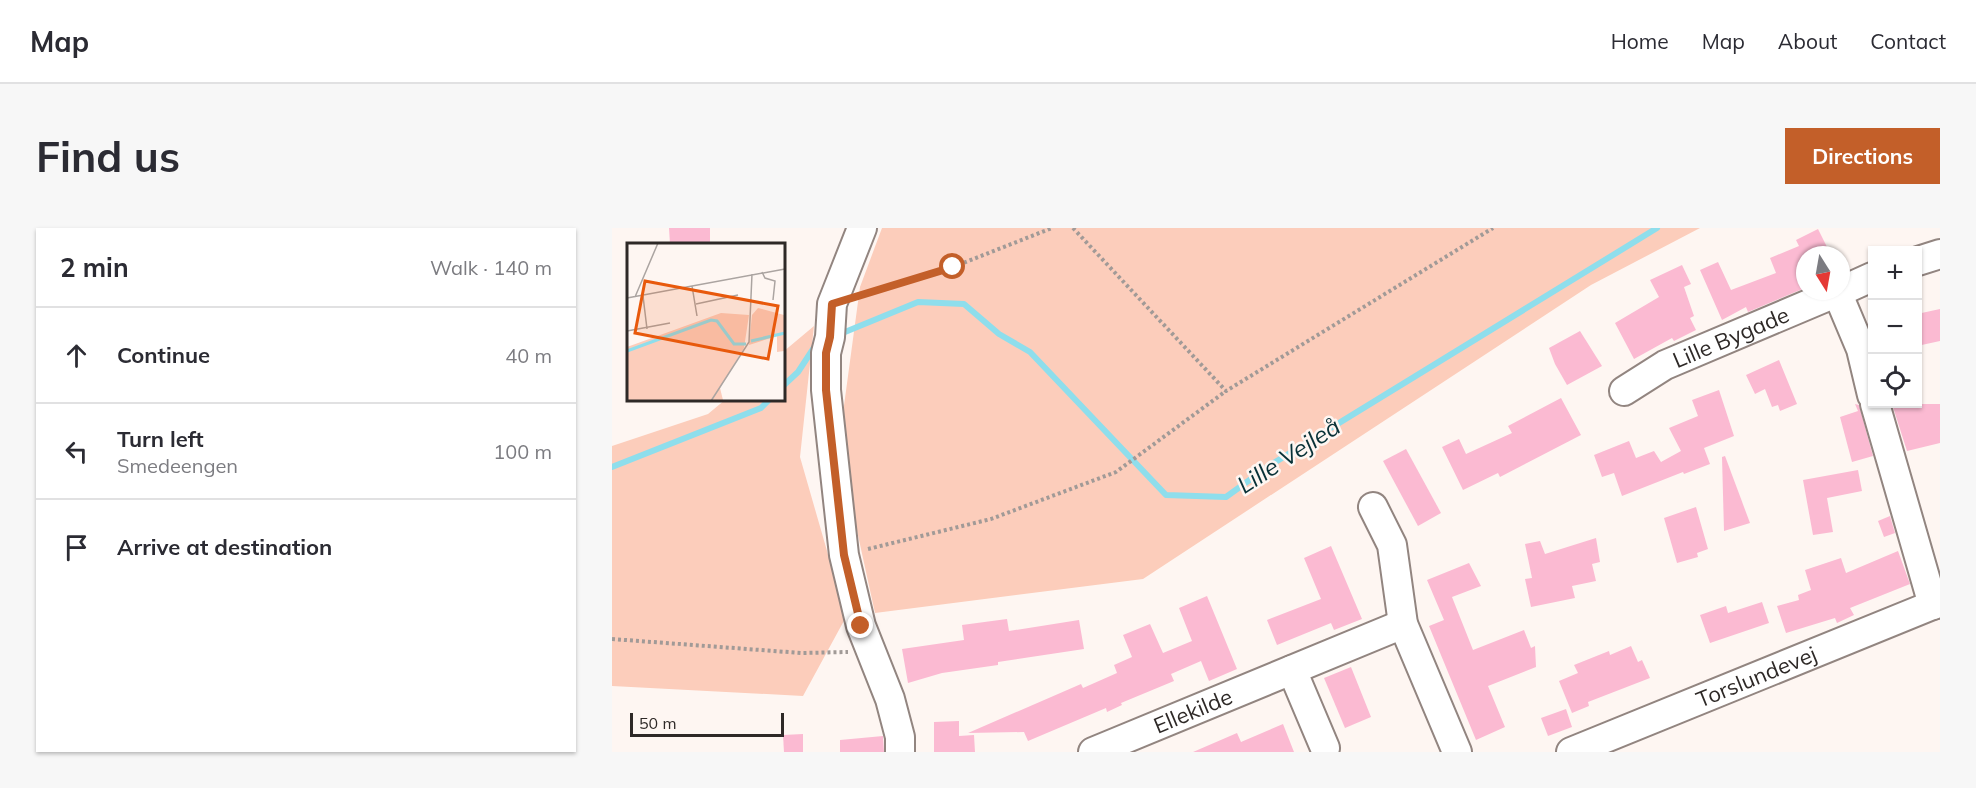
<!DOCTYPE html>
<html lang="en">
<head>
<meta charset="utf-8">
<style>
	body { margin:0; font-family:Mulish,sans-serif; background:#f7f7f7; color:#2b2b33 }
	.controls { position:absolute; right:18px; top:18px; display:grid; overflow:hidden; border-radius:0px; box-shadow:0 2px 4px #0004 }
	.controls button { width:54px; height:54px; display:grid; place-items:center; padding:0; border:0; border-bottom:2px solid #e1e1e2; background:#fff; color:#2b2b33; font:30px sans-serif }
	.compass { position:absolute; left:1184px; top:18px; width:54px; height:54px; border-radius:50%; background:#fff; box-shadow:0 2px 4px #0004; rotate:169deg }
	.scale { position:absolute; left:18px; bottom:15px; width:154px; box-sizing:border-box; padding-left:6px; border:3px solid #2e2927; border-top:0; font-size:16px; line-height:21px; white-space:nowrap; color:#2e2927; -webkit-text-stroke:4px #fef6f2; paint-order:stroke }
	.stop { position:absolute; width:18px; height:18px; margin:-14px; border:4px solid #c35f29; border-radius:50%; background:#fff }
	.stop.end { background:#c35f29; border-color:#fff; box-shadow:0 2px 6px #0008 }
	.list { margin:0; padding:0; list-style:none }
	h2 { display:flex; justify-content:space-between; align-items:center; height:78px; margin:0; padding:0 24px; font-size:26px }
	h2 small { font-size:20px; font-weight:400; color:#7c7c81 }
	.list li { display:grid; grid-template-columns:39px 1fr auto; gap:18px; align-items:center; box-sizing:border-box; height:96px; padding:0 24px; border-top:2px solid #e1e1e2 }
	.list b { display:block; font-size:22px; white-space:nowrap }
	.list p { margin:0; font-size:20px; white-space:nowrap; color:#7c7c81 }
	.list em { font-size:20px; font-style:normal; color:#7c7c81 }
	.icon { flex:none; width:33px; height:33px; fill:none; stroke:currentColor; stroke-width:2; stroke-linecap:round; stroke-linejoin:round }
	.map { position:relative; flex:none; width:1328px; height:524px; overflow:hidden; border-radius:0px }
	header { display:flex; align-items:center; gap:36px; box-sizing:border-box; height:84px; padding:0 30px; background:#fff; border-bottom:2px solid #e1e1e2 }
	header strong { font-size:28px }
	nav { display:flex; gap:33px; margin-inline-start:auto; font-size:21px }
	.intro { display:flex; align-items:center; justify-content:space-between; box-sizing:border-box; height:144px; padding:0 36px }
	h1 { margin:0; font-size:42px }
	.button { padding:15px 27px; border-radius:0px; background:#c35f29; color:#fff; font-size:21px; font-weight:700 }
	main { display:flex; gap:36px; padding:0 36px }
	aside { flex:1; background:#fff; border-radius:0px; box-shadow:0 2px 4px #0004 }
	.map>svg:first-child { display:block }
	.green { fill:#fccdbb }
	.lines { fill:none; stroke-linecap:round; stroke-linejoin:round }
	.stream { stroke:#8edeec; stroke-width:6 }
	.building { fill:#fbbad2 }
	.minor-casing { stroke:#928580; stroke-width:32 }
	.path { stroke:#a19a97; stroke-width:4; stroke-dasharray:3 3; stroke-linecap:butt }
	.minor { stroke:#fff; stroke-width:28 }
	.route { stroke:#c35f29; stroke-width:8 }
	.labels { text-anchor:middle; stroke-width:5; stroke-linejoin:round; paint-order:stroke }
	.street-label { font-size:22px; fill:#2e2927; stroke:#fef6f2 }
	.water-label { font-size:24px; font-style:italic; fill:#083137; stroke:#fef6f2 }
	.inset-river { fill:none; stroke:#8edeec; stroke-width:3 }
	.inset-road { fill:none; stroke:#aba4a1; stroke-width:1.5 }
	.view { fill:#e8590c; fill-opacity:0.15; stroke:#e8590c; stroke-width:3 }
	.inset-edge { fill:none; stroke:#2e2927; stroke-width:3 }
</style>
</head>
<body>
<header>
<strong>Map</strong>
<nav><a>Home</a><a>Map</a><a>About</a><a>Contact</a></nav>
</header>
<div class="intro"><h1>Find us</h1><a class="button">Directions</a></div>
<main>
<aside>
<h2>2 min<small>Walk · 140 m</small></h2>
<ul class="list">
<li><svg class="icon" aria-label="ahead" viewBox="0 0 24 24"><path d="M12 20V5M6 11l6-6 6 6"/></svg><div><b>Continue</b></div><em>40 m</em></li>
<li><svg class="icon" aria-label="left" viewBox="0 0 24 24"><path d="M17 20v-9H6M10 6l-5 5 5 5"/></svg><div><b>Turn left</b><p>Smedeengen</p></div><em>100 m</em></li>
<li><svg class="icon" aria-label="arrive" viewBox="0 0 24 24"><path d="M6 21V4h12l-3 4 3 4H6"/></svg><div><b>Arrive at destination</b></div></li>
</ul>
</aside>
<div class="map">
<svg width="1328" height="524" viewBox="0 0 1328 524">
	<rect width="100%" height="100%" fill="#fef6f2"/>
	<g class="green">
		<polygon points="270,0 1088,0 979,57 531,351 263,385 235,257 231,185 248,59"/>
		<polygon points="202,98 188,229 234,389 191,468 0,458 0,218 96,186 114,171 171,171 171,124"/>
	</g>
	<g class="lines">
		<g class="stream">
			<polyline points="233,104 306,74 352,76 387,106 418,124 554,267 614,269 657,238 1045,0"/>
			<polyline points="171,158 186,144 203,118"/>
			<polyline points="0,239 149,180 158,171"/>
		</g>
	</g>
	<g class="building">
		<polygon points="57,0 98,0 98,16 58,16"/>
		<polygon points="1206,1 1219,27 1193,27 1193,60 1136,84 1134,79 1110,92 1088,42 1106,34 1119,62 1164,45 1158,30 1187,18 1184,12"/>
		<polygon points="1070,37 1079,56 1072,59 1082,88 1078,90 1084,102 1062,113 1060,110 1022,131 1003,95 1047,69 1038,52"/>
		<polygon points="1328,81 1328,113 1305,118 1305,86"/>
		<polygon points="968,103 990,138 955,157 943,136 937,120"/>
		<polygon points="1167,132 1185,176 1168,183 1166,177 1160,179 1153,161 1143,166 1134,147"/>
		<polygon points="1107,162 1122,208 1092,220 1098,236 1072,246 1071,244 1010,268 1002,245 990,249 982,227 1017,213 1024,230 1042,223 1049,234 1069,223 1057,200 1086,188 1080,172"/>
		<polygon points="949,170 969,207 888,249 886,245 851,262 830,219 847,211 854,226 900,205 896,198"/>
		<polygon points="1243,176 1247,177 1261,228 1240,234 1228,189 1246,183"/>
		<polygon points="1280,176 1328,176 1328,215 1295,223"/>
		<polygon points="794,221 829,285 806,298 771,233"/>
		<polygon points="1113,228 1138,295 1112,303 1110,229"/>
		<polygon points="1246,242 1250,263 1215,270 1221,304 1201,307 1191,252"/>
		<polygon points="1084,279 1096,321 1085,325 1086,329 1065,335 1052,290"/>
		<polygon points="1278,288 1283,305 1272,309 1266,293"/>
		<polygon points="984,310 988,334 980,336 984,353 960,358 963,370 919,379 913,351 920,350 913,316 928,313 933,326"/>
		<polygon points="719,318 750,391 722,402 719,395 665,417 655,392 709,371 692,330"/>
		<polygon points="1286,323 1298,356 1238,380 1242,387 1225,395 1223,390 1174,405 1165,378 1187,372 1186,367 1199,362 1193,342 1229,330 1234,345"/>
		<polygon points="857,335 869,358 840,369 861,422 912,402 919,420 923,418 924,439 876,458 893,499 864,512 817,398 832,392 815,352"/>
		<polygon points="595,368 625,441 597,453 589,433 559,446 562,453 509,475 510,477 495,484 494,480 416,513 412,504 356,505 469,456 471,460 505,445 502,437 520,429 511,407 538,396 551,425 580,413 567,380"/>
		<polygon points="1150,374 1157,395 1098,415 1088,387 1114,378 1116,385"/>
		<polygon points="395,391 397,403 467,392 472,421 386,434 386,437 330,445 296,455 290,421 352,412 350,397"/>
		<polygon points="1019,418 1026,434 1030,432 1038,450 976,474 977,478 960,485 947,453 966,445 962,437 997,423 998,427"/>
		<polygon points="739,439 759,489 733,500 712,450"/>
		<polygon points="954,481 960,499 936,508 929,490"/>
		<polygon points="347,493 347,508 362,507 363,524 322,524 322,494"/>
		<polygon points="671,496 682,524 581,524 625,505 629,514"/>
		<polygon points="191,506 191,524 172,524 171,507"/>
		<polygon points="271,508 272,524 228,524 228,512"/>
	</g>
	<g class="lines">
		<defs>
			<g id="minor">
				<polyline points="250,0 220,76 218,109 214,125 214,162 232,327 249,398 278,471 288,509 288,524"/>
				<polyline points="1306,33 1328,26"/>
				<polyline points="1229,63 1260,49"/>
				<polyline points="1225,64 1249,121 1260,167"/>
				<path id="s1" d="M1012,163L1053,137L1228,63"/>
				<polyline points="1263,176 1321,377"/>
				<polyline points="761,279 780,317 791,396 845,524"/>
				<polyline points="680,442 713,520"/>
				<path id="s2" d="M481,524L791,396"/>
				<path id="s3" d="M959,524L1328,374"/>
			</g>
		</defs>
		<use href="#minor" class="minor-casing"/>
		<g class="path">
			<polyline points="461,0 614,163 881,0"/>
			<polyline points="249,67 341,39 440,0"/>
			<polyline points="256,321 379,291 504,244 614,163"/>
			<polyline points="0,411 189,425 236,424"/>
		</g>
		<use href="#minor" class="minor"/>
	</g>
	<g class="lines">
		<polyline class="route" points="249,398 232,327 214,162 214,125 218,109 220,76 341,39"/>
	</g>
	<g class="labels">
		<g class="street-label">
			<text dy="8" stroke="none"><textPath href="#s1" startOffset="120">Lille Bygade</textPath></text>
			<text dy="8" stroke="none"><textPath href="#s3" startOffset="200">Torslundevej</textPath></text>
			<text dy="8" stroke="none"><textPath href="#s2" startOffset="108">Ellekilde</textPath></text>
		</g>
		<g class="water-label">
			<text transform="translate(677 228) rotate(-33)" y="8">Lille Vejleå</text>
		</g>
	</g>
	<g transform="translate(15 15)">
		<rect width="158" height="158" fill="#fef6f2"/>
		<path d="M131,65L157,72V108L150,109V93L122,102L125,72ZM94,70L122,72L117,105L93,145L96,157L0,158V104Z" fill="#fccdbb"/>
		<path class="inset-river" d="M124,98L158,90M0,108L84,77L90,78L107,101H119"/>
		<path class="inset-road" d="M135,29L138,35L148,38L146,57M65,43L70,73M16,53L20,86M8,54L31,0M0,55L158,26M69,61L111,52M0,88L43,80M84,158L122,99L125,31"/>
		<path class="view" d="M18,38L151,63L141,116L8,90Z"/>
		<rect width="158" height="158" class="inset-edge"/>
	</g>
</svg>
<div class="controls">
<button>+</button>
<button>−</button>
<button><svg class="icon" aria-label="locate" viewBox="0 0 24 24"><circle cx="12" cy="12" r="6"/><path d="M12 2v4M12 18v4M2 12h4M18 12h4"/></svg></button>
</div>
<svg class="compass" viewBox="-18 -18 36 36"><path d="M0-13l5 13h-10z" fill="#e53935"/><path d="M0 13l5-13h-10z" fill="#7c7c81"/></svg>
<div class="scale">50 m</div>
<div class="stop" style="left:341px;top:39px"></div>
<div class="stop end" style="left:249px;top:398px"></div>
</div>
</main>
</body>
</html>
